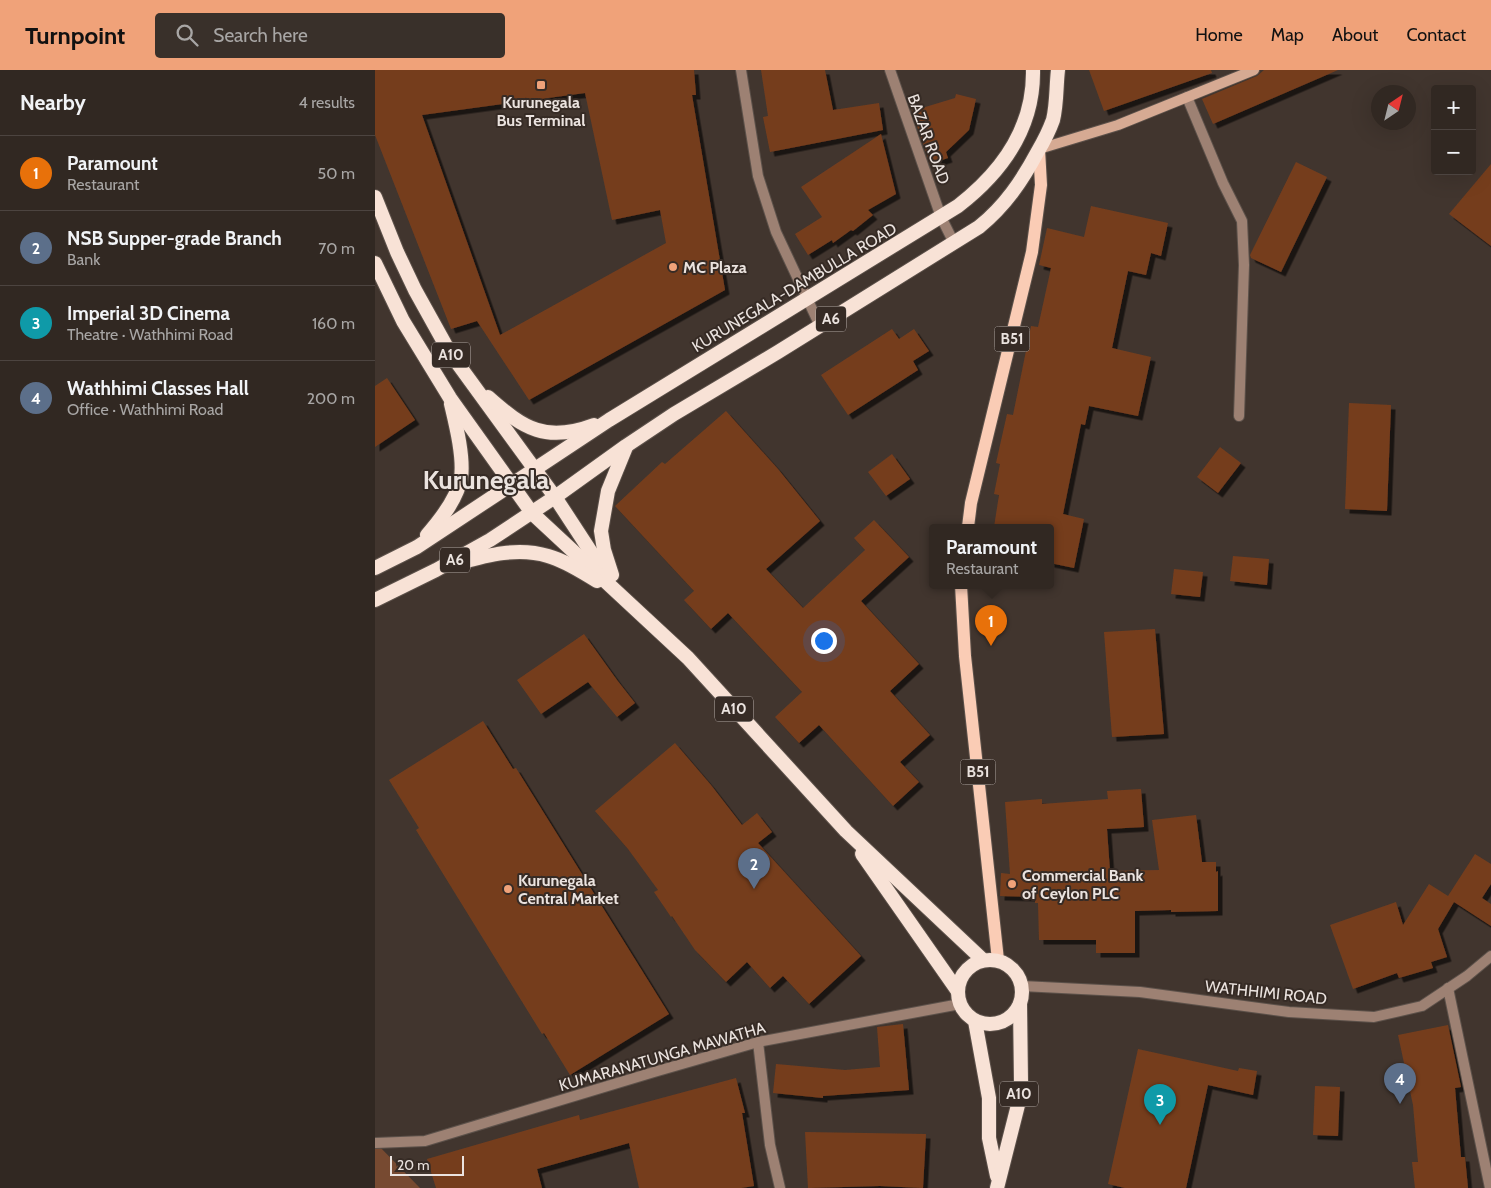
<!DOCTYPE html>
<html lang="en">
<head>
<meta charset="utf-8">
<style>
	body { margin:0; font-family:Cabin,sans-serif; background:#39302a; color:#f1f3f6 }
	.controls { position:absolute; right:15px; top:15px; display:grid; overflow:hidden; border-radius:5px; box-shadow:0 5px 20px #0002 }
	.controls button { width:45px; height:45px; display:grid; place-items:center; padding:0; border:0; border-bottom:1px solid #4c4440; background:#312822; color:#f1f3f6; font:25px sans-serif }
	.compass { position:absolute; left:996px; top:15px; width:45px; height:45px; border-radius:50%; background:#312822; box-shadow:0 5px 20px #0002; rotate:35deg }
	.scale { position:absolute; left:15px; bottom:12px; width:74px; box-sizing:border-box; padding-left:5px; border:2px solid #ebe3df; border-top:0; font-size:14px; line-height:18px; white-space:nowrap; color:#ebe3df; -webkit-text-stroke:4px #362b25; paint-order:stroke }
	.you { position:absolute; left:448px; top:570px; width:18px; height:18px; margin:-12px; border:4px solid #fff; border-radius:50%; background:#1a73e8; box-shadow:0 0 0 8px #1a73e833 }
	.badge { display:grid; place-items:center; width:32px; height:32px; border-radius:50%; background:#f0a279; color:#fff; font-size:16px; font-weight:700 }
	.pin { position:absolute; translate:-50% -41px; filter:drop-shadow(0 1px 2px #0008) }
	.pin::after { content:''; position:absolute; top:26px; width:18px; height:15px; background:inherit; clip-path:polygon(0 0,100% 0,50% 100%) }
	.popup { position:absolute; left:554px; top:454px; width:125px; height:65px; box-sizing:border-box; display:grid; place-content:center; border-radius:5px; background:#312822; filter:drop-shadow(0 1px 4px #0005); font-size:16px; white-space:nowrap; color:#a8a6a5 }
	.popup b { font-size:19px; color:#f1f3f6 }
	.popup::after { content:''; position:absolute; left:50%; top:100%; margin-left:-10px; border:10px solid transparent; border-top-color:#312822 }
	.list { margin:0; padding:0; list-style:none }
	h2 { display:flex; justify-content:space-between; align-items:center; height:65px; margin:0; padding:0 20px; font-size:21px }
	h2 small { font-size:16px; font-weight:400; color:#a8a6a5 }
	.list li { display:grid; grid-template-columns:32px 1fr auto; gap:15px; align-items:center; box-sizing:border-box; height:75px; padding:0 20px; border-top:1px solid #4c4440 }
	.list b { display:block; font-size:19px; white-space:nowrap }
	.list p { margin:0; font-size:16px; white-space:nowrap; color:#a8a6a5 }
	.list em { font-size:16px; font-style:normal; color:#a8a6a5 }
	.icon { flex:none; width:28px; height:28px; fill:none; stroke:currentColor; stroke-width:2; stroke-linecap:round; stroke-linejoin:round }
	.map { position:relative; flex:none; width:1116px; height:1118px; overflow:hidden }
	header { display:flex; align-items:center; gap:30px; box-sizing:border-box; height:70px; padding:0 25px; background:#f0a279; color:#111 }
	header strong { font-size:24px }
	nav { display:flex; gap:28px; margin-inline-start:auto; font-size:18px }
	.search { width:350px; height:45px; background:#39302a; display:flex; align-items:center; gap:12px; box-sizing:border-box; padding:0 18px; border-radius:5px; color:#a8a6a5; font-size:19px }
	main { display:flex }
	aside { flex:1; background:#312822 }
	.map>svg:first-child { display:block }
	.green { fill:#774a31 }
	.building { fill:#753d1d; fill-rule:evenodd; filter:url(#shadow) }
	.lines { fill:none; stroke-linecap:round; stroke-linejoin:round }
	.minor-casing { stroke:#5c514a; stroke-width:12 }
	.tertiary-casing { stroke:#5c514a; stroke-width:12 }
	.secondary-casing { stroke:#5c514a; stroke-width:12 }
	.primary-casing { stroke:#5c514a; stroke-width:14 }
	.trunk-casing { stroke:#5c514a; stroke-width:16 }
	.minor { stroke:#9d8173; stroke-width:10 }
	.tertiary { stroke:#9d8173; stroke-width:10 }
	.secondary { stroke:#d6aa93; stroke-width:10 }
	.primary { stroke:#faccb5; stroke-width:12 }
	.trunk { stroke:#f8e2d6; stroke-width:14 }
	.poi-dot { fill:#f0a279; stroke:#362b25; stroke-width:2 }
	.labels { text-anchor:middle; stroke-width:4; stroke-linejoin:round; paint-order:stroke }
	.shield { fill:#362b25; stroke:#b5aca7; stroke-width:1 }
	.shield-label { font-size:15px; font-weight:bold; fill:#ebe3df }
	.poi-label { font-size:16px; font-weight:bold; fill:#ebe3df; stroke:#362b25; text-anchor:start }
	.street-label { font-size:16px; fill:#ebe3df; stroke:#362b25 }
	.town-label { font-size:26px; font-weight:bold; fill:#ebe3df; stroke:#362b25 }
</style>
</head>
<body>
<header>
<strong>Turnpoint</strong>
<div class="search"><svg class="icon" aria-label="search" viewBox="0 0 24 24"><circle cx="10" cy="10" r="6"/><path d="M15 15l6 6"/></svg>Search here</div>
<nav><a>Home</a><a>Map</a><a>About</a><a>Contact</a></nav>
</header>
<main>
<aside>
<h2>Nearby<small>4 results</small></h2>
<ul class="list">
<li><span class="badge" style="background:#e8710a">1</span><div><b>Paramount</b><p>Restaurant</p></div><em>50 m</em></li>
<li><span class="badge" style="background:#5c6f8a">2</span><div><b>NSB Supper-grade Branch</b><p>Bank</p></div><em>70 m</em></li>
<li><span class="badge" style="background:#0f9aa8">3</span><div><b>Imperial 3D Cinema</b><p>Theatre · Wathhimi Road</p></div><em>160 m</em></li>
<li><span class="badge" style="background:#5c6f8a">4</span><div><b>Wathhimi Classes Hall</b><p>Office · Wathhimi Road</p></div><em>200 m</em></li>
</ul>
</aside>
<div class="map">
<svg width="1116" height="1118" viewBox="0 0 1116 1118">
	<defs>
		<filter id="shadow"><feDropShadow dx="4.5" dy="4.5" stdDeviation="0" flood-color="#0009"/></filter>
	</defs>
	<rect width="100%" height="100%" fill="#41352e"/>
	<polygon class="green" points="0,1073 1,1073 45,1118 0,1118"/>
	<g class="building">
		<path d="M0,0H319L321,25H317L350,220L154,330L102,251L76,259L0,65ZM210,23L237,150L285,140L291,173L125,265L47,45Z"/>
		<polygon points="386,0 450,0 458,40 504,33 508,60 395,82 388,47 393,46"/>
		<polygon points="714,0 836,0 837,3 729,41"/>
		<polygon points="889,0 963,0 838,54 827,29 882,6"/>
		<polygon points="581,24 601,29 594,60 571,82 573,88 555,94 537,41 580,28"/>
		<polygon points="506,64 521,124 493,140 498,145 478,161 476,160 458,173 457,170 433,185 420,164 447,147 426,117"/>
		<polygon points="921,92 952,107 906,202 876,188 875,185"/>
		<polygon points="1116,94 1116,176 1074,144"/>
		<polygon points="716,136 793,153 786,186 776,183 771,205 753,201 737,278 776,287 763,346 714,336 710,355 706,354 688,444 709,449 699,498 675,493 675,457 619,457 624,425 619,424 625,394 621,393 632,344 638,345 656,256 663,257 676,198 664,195 672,158 709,167"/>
		<polygon points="517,259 524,269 539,259 554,281 538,291 543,300 473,345 446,305"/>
		<polygon points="12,308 40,350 0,377 0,316"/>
		<polygon points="974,333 1016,335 1012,441 970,439"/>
		<polygon points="351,341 403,399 445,451 391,499 428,538 490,480 479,468 499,450 534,487 486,531 544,594 515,621 555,665 525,692 544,712 518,736 444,655 424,673 400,647 427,622 353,543 336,559 309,530 319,521 240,436 287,392 290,394"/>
		<polygon points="845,377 866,393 843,423 822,407"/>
		<polygon points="517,384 535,409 511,426 493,402"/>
		<polygon points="858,486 894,489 892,515 855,511"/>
		<polygon points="799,499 828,502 825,527 796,524"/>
		<polygon points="780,559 789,664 737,667 729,562"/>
		<polygon points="209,564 242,610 260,633 242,647 213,612 166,644 142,610"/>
		<polygon points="108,651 138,699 141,698 294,944 195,1005 169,963 167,964 41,760 44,758 14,710"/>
		<polygon points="300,673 336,715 367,755 382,743 397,762 383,773 486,886 434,934 408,906 395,918 372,892 351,912 320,880 297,846 296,847 279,822 283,820 253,779 220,741"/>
		<polygon points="766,719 769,757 732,759 735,801 784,800 777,750 821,745 827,792 841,792 841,802 843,801 843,841 796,842 796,840 760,841 760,883 721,883 721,870 664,870 663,833 660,833 660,827 625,826 626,803 635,804 630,732 667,729 667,734 733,729 732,721"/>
		<polygon points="1100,784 1116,794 1116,814 1107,828 1116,834 1116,856 1079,832 1063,859 1072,887 1056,892 1058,898 1024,908 1022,903 978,919 955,855 1021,832 1028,855 1054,814 1073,826"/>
		<polygon points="528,954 534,1020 448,1026 448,1028 398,1023 401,994 470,1000 505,997 502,957"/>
		<polygon points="1073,955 1086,1017 1080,1018 1086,1087 1090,1087 1093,1118 1040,1118 1037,1092 1043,1092 1038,1035 1023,965"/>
		<polygon points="763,979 863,1001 864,998 882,1001 878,1025 833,1015 811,1118 750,1118 733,1114"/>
		<polygon points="361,1008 370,1043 367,1043 379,1116 366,1118 264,1118 254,1073 162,1099 167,1118 61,1118 52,1089 204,1045 205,1050"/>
		<polygon points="940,1016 965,1017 963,1066 938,1065"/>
		<polygon points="430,1062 551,1064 548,1118 505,1116 433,1118"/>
	</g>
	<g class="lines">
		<defs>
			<g id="minor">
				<polyline points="366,0 383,106 401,162 445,256"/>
				<polyline points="515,0 566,147 579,173"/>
				<polyline points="812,27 848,113 867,151 869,195 864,346"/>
				<polyline points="1073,918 1115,1118"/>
				<polyline points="383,972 395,1075 405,1118"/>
				<polyline points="0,1073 50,1071 279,1002 383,972 585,934"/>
			</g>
			<polyline id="tertiary" points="647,916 765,922 914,942 999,947 1047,936 1092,906 1116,886"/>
			<polyline id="secondary" points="664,79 743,55 879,0"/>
			<g id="primary">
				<polyline points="593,457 596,433 657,182 666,115 664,79"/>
				<polyline points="586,515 590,586 623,890"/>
			</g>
			<g id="trunk">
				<polyline points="0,127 22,182 40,220 75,283 180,427 231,505"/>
				<polyline points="0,193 28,251 75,328 157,443 313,588 471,761 608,890"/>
				<path d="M113,327C149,359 171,373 219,355"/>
				<path d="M52,465C66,449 82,429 86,408C89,387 81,355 76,334"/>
				<path d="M84,493C113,485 143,477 173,486C191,491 207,502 222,511"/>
				<path d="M0,498L42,477L234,350L583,136C627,102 659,57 658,0"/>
				<polyline points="237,505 229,480 226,461 233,421 251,377"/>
				<path d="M0,530L61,500L115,470L180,427L251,376L299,344L403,282L604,157C630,136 647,111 663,81C669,71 674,61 678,50C682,34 681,17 683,0"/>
				<polyline points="487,784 582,920"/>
				<circle cx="615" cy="922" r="32"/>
				<polyline points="600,951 614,1028 614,1068 622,1106"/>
				<polyline points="622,1118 643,1035 646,1011 645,934"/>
			</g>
		</defs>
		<use href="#minor" class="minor-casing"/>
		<use href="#tertiary" class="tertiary-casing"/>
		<use href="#secondary" class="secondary-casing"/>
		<use href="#primary" class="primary-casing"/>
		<use href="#trunk" class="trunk-casing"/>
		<use href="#minor" class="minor"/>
		<use href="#tertiary" class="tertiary"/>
		<use href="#secondary" class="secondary"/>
		<use href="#primary" class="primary"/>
		<use href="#trunk" class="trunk"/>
	</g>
	<g class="poi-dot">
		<rect x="161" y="10" width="10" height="10" rx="2.5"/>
		<circle cx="298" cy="197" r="5"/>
		<circle cx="637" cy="814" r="5"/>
		<circle cx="133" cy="819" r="5"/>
	</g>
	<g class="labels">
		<g class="shield">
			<rect x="441" y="236.5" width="30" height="25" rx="4"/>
			<rect x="619.5" y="256.5" width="35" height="25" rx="4"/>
			<rect x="57" y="272.5" width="38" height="25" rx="4"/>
			<rect x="65" y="477.5" width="30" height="25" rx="4"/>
			<rect x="340" y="626.5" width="38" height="25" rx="4"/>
			<rect x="585.5" y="689.5" width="35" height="25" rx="4"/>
			<rect x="625" y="1011.5" width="38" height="25" rx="4"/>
		</g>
		<g class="shield-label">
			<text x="456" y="254">A6</text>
			<text x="637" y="274">B51</text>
			<text x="76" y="290">A10</text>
			<text x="80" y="495">A6</text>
			<text x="359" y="644">A10</text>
			<text x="603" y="707">B51</text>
			<text x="644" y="1029">A10</text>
		</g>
		<g class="poi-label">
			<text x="166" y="38" text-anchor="middle">Kurunegala<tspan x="166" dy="18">Bus Terminal</tspan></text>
			<text x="308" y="203">MC Plaza</text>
			<text x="647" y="811">Commercial Bank<tspan x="647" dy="18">of Ceylon PLC</tspan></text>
			<text x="143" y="816">Kurunegala<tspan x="143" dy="18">Central Market</tspan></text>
		</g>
		<g class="street-label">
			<text transform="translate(554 69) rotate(70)" y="6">BAZAR ROAD</text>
			<text transform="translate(419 217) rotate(-31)" y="6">KURUNEGALA-DAMBULLA ROAD</text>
			<text transform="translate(891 922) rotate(6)" y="6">WATHHIMI ROAD</text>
			<text transform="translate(287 986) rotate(-16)" y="6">KUMARANATUNGA MAWATHA</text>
		</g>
		<g class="town-label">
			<text x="111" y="419">Kurunegala</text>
		</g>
	</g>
</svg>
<div class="controls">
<button>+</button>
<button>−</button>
</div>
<svg class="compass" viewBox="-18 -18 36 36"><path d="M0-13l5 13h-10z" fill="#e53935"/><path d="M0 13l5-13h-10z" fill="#a8a6a5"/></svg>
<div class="scale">20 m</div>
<div class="you"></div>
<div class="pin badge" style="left:616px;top:576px;background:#e8710a">1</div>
<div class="popup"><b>Paramount</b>Restaurant</div>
<div class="pin badge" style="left:379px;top:819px;background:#5c6f8a">2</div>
<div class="pin badge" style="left:785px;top:1055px;background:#0f9aa8">3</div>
<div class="pin badge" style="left:1025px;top:1034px;background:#5c6f8a">4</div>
</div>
</main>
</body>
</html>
